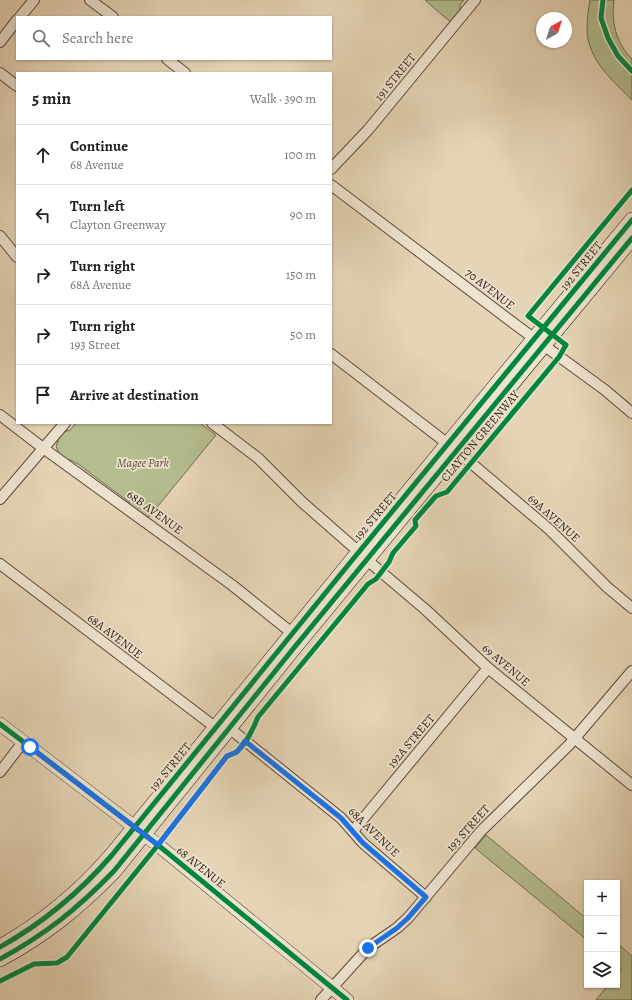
<!DOCTYPE html>
<html lang="en">
<head>
<meta charset="utf-8">
<style>
	body { margin:0; font-family:Alegreya,serif; background:#f6f6f6; color:#202124 }
	.controls { position:absolute; right:12px; bottom:12px; display:grid; overflow:hidden; border-radius:0px; box-shadow:0 1px 3px #0004 }
	.controls button { width:36px; height:36px; display:grid; place-items:center; padding:0; border:0; border-bottom:1px solid #e0e0e0; background:#fff; color:#202124; font:20px sans-serif }
	.compass { position:absolute; left:536px; top:12px; width:36px; height:36px; border-radius:50%; background:#fff; box-shadow:0 1px 3px #0004; rotate:39deg }
	.stop { position:absolute; width:12px; height:12px; margin:-9px; border:3px solid #1a73e8; border-radius:50%; background:#fff }
	.stop.end { background:#1a73e8; border-color:#fff; box-shadow:0 1px 4px #0008 }
	.list { margin:0; padding:0; list-style:none }
	h2 { display:flex; justify-content:space-between; align-items:center; height:52px; margin:0; padding:0 16px; font-size:17px }
	h2 small { font-size:13px; font-weight:400; color:#757577 }
	.list li { display:grid; grid-template-columns:26px 1fr auto; gap:12px; align-items:center; box-sizing:border-box; height:60px; padding:0 16px; border-top:1px solid #e0e0e0 }
	.list b { display:block; font-size:15px; white-space:nowrap }
	.list p { margin:0; font-size:13px; white-space:nowrap; color:#757577 }
	.list em { font-size:13px; font-style:normal; color:#757577 }
	.icon { flex:none; width:22px; height:22px; fill:none; stroke:currentColor; stroke-width:2; stroke-linecap:round; stroke-linejoin:round }
	.map { position:relative; flex:none; width:632px; height:1000px; overflow:hidden }
	.search { position:absolute; background:#fff; box-shadow:0 1px 3px #0004; left:16px; top:16px; width:316px; height:44px; display:flex; align-items:center; gap:10px; box-sizing:border-box; padding:0 14px; border-radius:0px; color:#757577; font-size:15px }
	.panel { position:absolute; background:#fff; box-shadow:0 1px 3px #0004; left:16px; top:72px; width:316px; height:352px; border-radius:0px }
	.map>svg:first-child { display:block }
	.green { fill:#b4bd8e; stroke:#716c4e }
	.lines { fill:none; stroke-linecap:round; stroke-linejoin:round }
	.minor-casing { stroke:#5c4837; stroke-width:12 }
	.tertiary-casing { stroke:#5c4837; stroke-width:14 }
	.secondary-casing { stroke:#2e1a0d; stroke-width:16 }
	.minor { stroke:#eee3cf; stroke-width:10 }
	.tertiary { stroke:#eee3cf; stroke-width:13 }
	.secondary { stroke:#eee3cf; stroke-width:15 }
	.cycleway-casing { stroke:#eee3cf; stroke-width:8 }
	.cycleway { stroke:#00873e; stroke-width:5 }
	.route { stroke:#1a73e8; stroke-width:5 }
	.labels { text-anchor:middle; stroke-width:3.5; stroke-linejoin:round; paint-order:stroke }
	.street-label { font-size:12px; fill:#2e1a0d; stroke:#eee3cf }
	.park-label { font-size:12px; font-style:italic; fill:#564b34; stroke:#eee3cf }
</style>
</head>
<body>
<div class="map">
<svg width="632" height="1000" viewBox="0 0 632 1000">
	<rect width="100%" height="100%" fill="#e5d4b5"/>
	<filter id="stains"><feTurbulence type="fractalNoise" baseFrequency=".005" numOctaves="4"/><feColorMatrix values="0 0 0 0 .2 0 0 0 0 .09 0 0 0 0 .02 0 0 0 .5 -.17"/></filter>
	<radialGradient id="worn" r=".72"><stop offset=".6" stop-color="#630" stop-opacity="0"/><stop offset="1" stop-color="#630" stop-opacity=".3"/></radialGradient>
	<g class="green">
		<polygon points="425,0 464,0 460,5 460,11 451,22 442,15"/>
		<path d="M590,0H614C611,22 616,43 632,59V100C612,80 589,61 587,31C587,21 588,10 590,0Z"/>
		<polygon points="76,423 200,423 216,435 149,517 142,515 131,507 129,502 78,464 71,460 67,460 59,454 56,446 60,436 64,432 70,430"/>
		<polygon points="486,835 587,919 587,940 475,848"/>
		<polygon points="617,943 632,956 632,1000 596,1000 608,985 617,985 617,975 622,969 617,965"/>
	</g>
	<g class="lines">
		<defs>
			<g id="minor">
				<polyline points="90,0 113,17"/>
				<polyline points="20,17 34,0"/>
				<polyline points="0,42 17,20"/>
				<polyline points="167,59 185,73"/>
				<polyline points="0,73 17,86"/>
				<polyline points="331,169 368,130 475,0"/>
				<polyline points="331,185 520,328 605,390 632,413"/>
				<polyline points="0,236 17,257"/>
				<polyline points="331,354 448,444"/>
				<polyline points="0,415 43,448 232,585 292,633"/>
				<polyline points="212,423 258,458 302,502 359,552"/>
				<polyline points="457,451 550,530 607,587 632,608"/>
				<polyline points="0,499 65,423"/>
				<polyline points="367,560 426,610 488,668 632,785"/>
				<polyline points="0,564 215,727"/>
				<polyline points="229,728 341,818 363,843 426,897"/>
				<polyline points="0,772 23,742"/>
				<polyline points="353,831 488,668"/>
				<polyline points="321,1000 368,948 397,928 408,918 481,831 569,745 632,671"/>
			</g>
			<polyline id="tertiary" points="0,724 158,845 347,1000"/>
			<g id="secondary">
				<path d="M0,947C43,923 80,892 112,855L349,564L632,220"/>
				<path d="M0,959C46,934 77,909 114,871L293,649L632,238"/>
			</g>
		</defs>
		<use href="#minor" class="minor-casing"/>
		<use href="#tertiary" class="tertiary-casing"/>
		<use href="#secondary" class="secondary-casing"/>
		<use href="#minor" class="minor"/>
		<use href="#tertiary" class="tertiary"/>
		<use href="#secondary" class="secondary"/>
		<defs>
			<g id="cycleway">
				<polyline points="603,0 601,18 608,38 618,56 632,71"/>
				<polyline points="0,724 158,845 347,1000"/>
				<path d="M0,947C43,923 80,892 112,855L349,564L632,220"/>
				<path d="M0,959C46,934 77,909 114,871L293,649L632,238"/>
				<path d="M0,981L34,964L57,963L67,957L158,845L227,756C230,755 234,754 236,752C245,746 254,727 258,717L368,584L376,579L389,562L393,553L416,526L415,520L436,496L447,492L559,357L566,345L528,316L632,190"/>
			</g>
		</defs>
		<use href="#cycleway" class="cycleway-casing"/>
		<use href="#cycleway" class="cycleway"/>
	</g>
	<g class="lines">
		<polyline class="route" points="30,747 158,845 227,756 237,752 245,741 341,818 363,843 426,897 408,918 397,928 368,948"/>
	</g>
	<g class="labels">
		<g class="street-label">
			<text transform="translate(395 77) rotate(-51)" y="4">191 STREET</text>
			<text transform="translate(581 266) rotate(-51)" y="4">192 STREET</text>
			<text transform="translate(490 289) rotate(38)" y="4">70 AVENUE</text>
			<text transform="translate(480 436) rotate(-50)" y="4">CLAYTON GREENWAY</text>
			<text transform="translate(155 512) rotate(36)" y="4">68B AVENUE</text>
			<text transform="translate(375 516) rotate(-50)" y="4">192 STREET</text>
			<text transform="translate(554 518) rotate(42)" y="4">69A AVENUE</text>
			<text transform="translate(115 636) rotate(37)" y="4">68A AVENUE</text>
			<text transform="translate(506 665) rotate(40)" y="4">69 AVENUE</text>
			<text transform="translate(411 741) rotate(-50)" y="4">192A STREET</text>
			<text transform="translate(170 767) rotate(-51)" y="4">192 STREET</text>
			<text transform="translate(468 828) rotate(-48)" y="4">193 STREET</text>
			<text transform="translate(374 832) rotate(44)" y="4">68A AVENUE</text>
			<text transform="translate(201 867) rotate(39)" y="4">68 AVENUE</text>
		</g>
		<g class="park-label">
			<text x="143" y="467">Magee Park</text>
		</g>
	</g>
	<rect width="100%" height="100%" filter="url(#stains)"/>
	<rect width="100%" height="100%" fill="url(#worn)"/>
</svg>
<div class="controls">
<button>+</button>
<button>−</button>
<button><svg class="icon" aria-label="layers" viewBox="0 0 24 24"><path d="M12 4l9 5-9 5-9-5zM3 14l9 5 9-5"/></svg></button>
</div>
<svg class="compass" viewBox="-18 -18 36 36"><path d="M0-13l5 13h-10z" fill="#e53935"/><path d="M0 13l5-13h-10z" fill="#757577"/></svg>
<div class="stop" style="left:30px;top:747px"></div>
<div class="stop end" style="left:368px;top:948px"></div>
<div class="search"><svg class="icon" aria-label="search" viewBox="0 0 24 24"><circle cx="10" cy="10" r="6"/><path d="M15 15l6 6"/></svg>Search here</div>
<section class="panel">
<h2>5 min<small>Walk · 390 m</small></h2>
<ul class="list">
<li><svg class="icon" aria-label="ahead" viewBox="0 0 24 24"><path d="M12 20V5M6 11l6-6 6 6"/></svg><div><b>Continue</b><p>68 Avenue</p></div><em>100 m</em></li>
<li><svg class="icon" aria-label="left" viewBox="0 0 24 24"><path d="M17 20v-9H6M10 6l-5 5 5 5"/></svg><div><b>Turn left</b><p>Clayton Greenway</p></div><em>90 m</em></li>
<li><svg class="icon" aria-label="right" viewBox="0 0 24 24"><path d="M7 20v-9h11M14 6l5 5-5 5"/></svg><div><b>Turn right</b><p>68A Avenue</p></div><em>150 m</em></li>
<li><svg class="icon" aria-label="right" viewBox="0 0 24 24"><path d="M7 20v-9h11M14 6l5 5-5 5"/></svg><div><b>Turn right</b><p>193 Street</p></div><em>50 m</em></li>
<li><svg class="icon" aria-label="arrive" viewBox="0 0 24 24"><path d="M6 21V4h12l-3 4 3 4H6"/></svg><div><b>Arrive at destination</b></div></li>
</ul>
</section>
</div>
</body>
</html>
